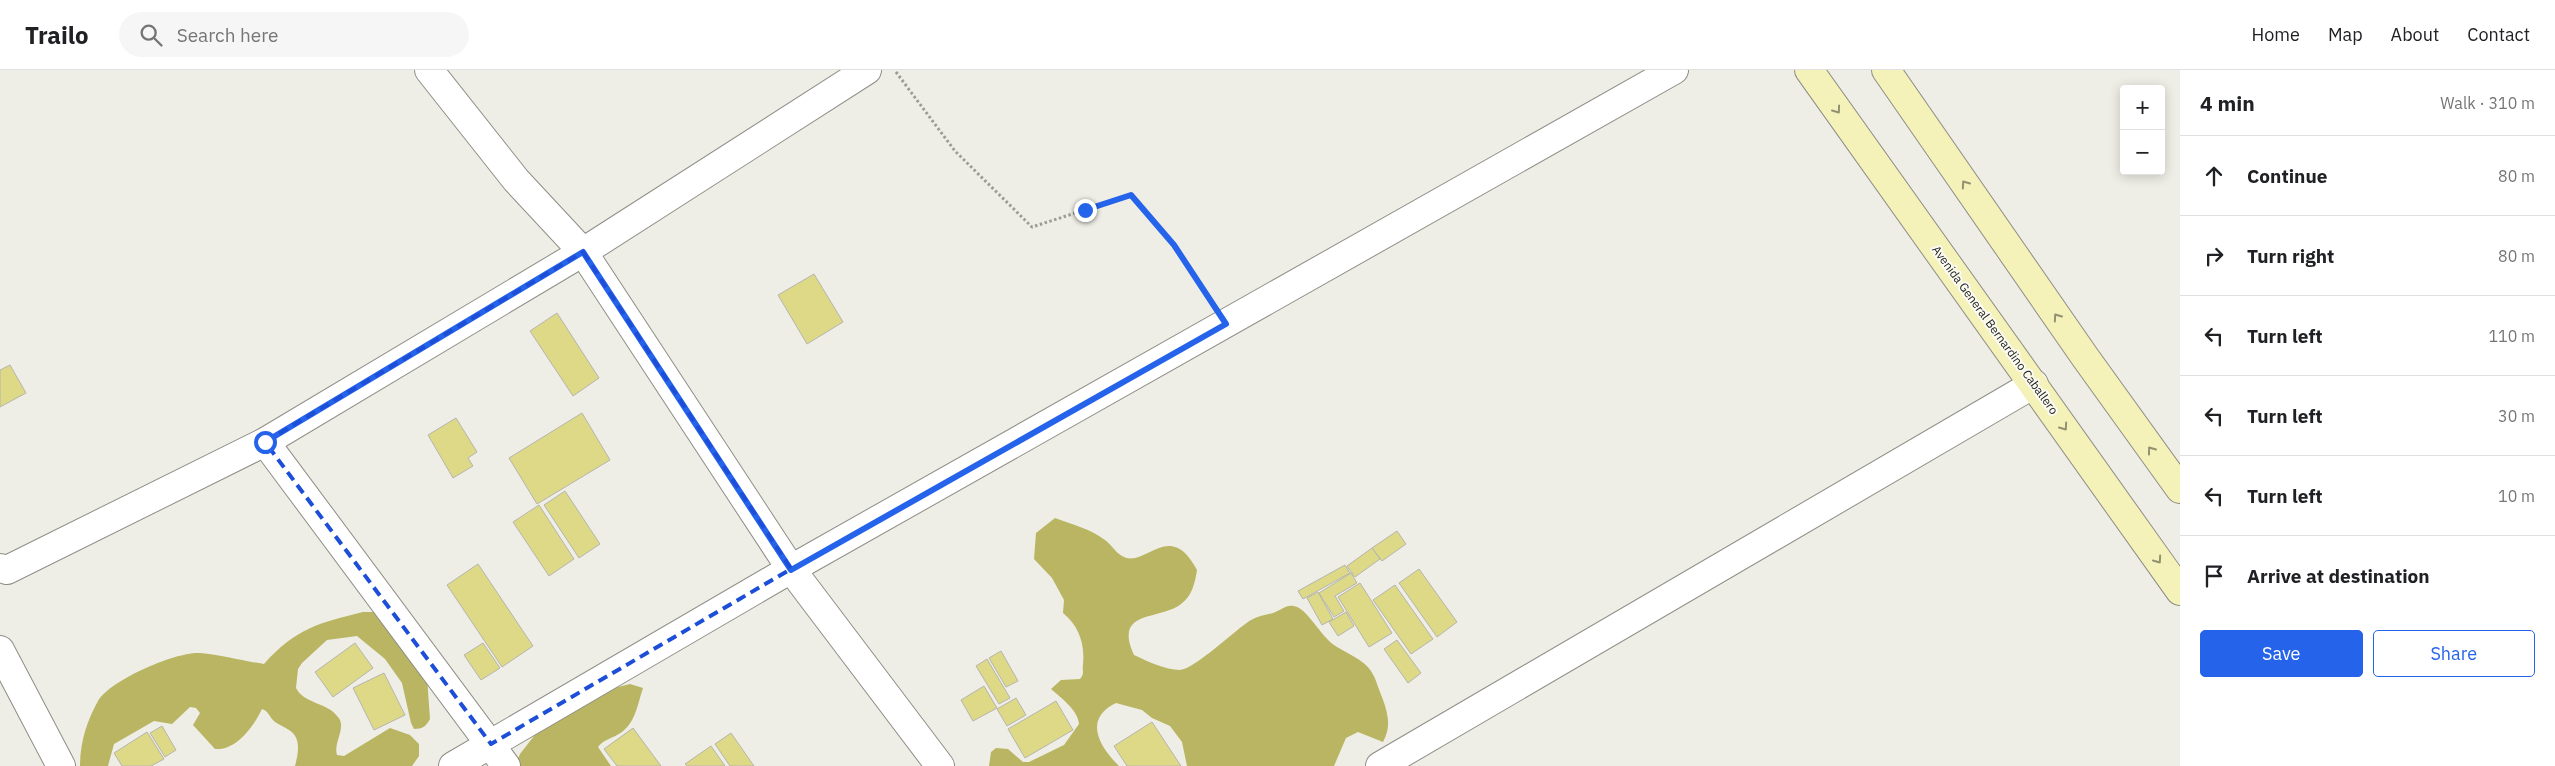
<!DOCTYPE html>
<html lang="en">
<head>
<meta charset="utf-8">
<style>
	body { margin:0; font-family:"IBM Plex Sans",sans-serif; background:#f6f6f6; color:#202124 }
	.controls { position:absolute; right:15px; top:15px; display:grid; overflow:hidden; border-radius:5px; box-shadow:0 2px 12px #0003 }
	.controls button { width:45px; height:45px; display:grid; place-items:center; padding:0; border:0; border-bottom:1px solid #e0e0e0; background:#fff; color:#202124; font:25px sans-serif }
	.stop { position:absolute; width:15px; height:15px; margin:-11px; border:4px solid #2563eb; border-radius:50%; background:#fff }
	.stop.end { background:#2563eb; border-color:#fff; box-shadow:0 1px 5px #0008 }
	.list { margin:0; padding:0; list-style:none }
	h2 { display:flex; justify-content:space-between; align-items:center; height:65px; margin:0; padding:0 20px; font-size:21px }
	h2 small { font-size:16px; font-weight:400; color:#757577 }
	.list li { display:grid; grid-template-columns:32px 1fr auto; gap:15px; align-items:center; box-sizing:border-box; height:80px; padding:0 20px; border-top:1px solid #e0e0e0 }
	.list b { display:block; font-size:19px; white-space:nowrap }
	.list em { font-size:16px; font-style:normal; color:#757577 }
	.actions { display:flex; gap:10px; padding:15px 20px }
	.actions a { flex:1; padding:11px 0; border:1px solid #2563eb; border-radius:5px; text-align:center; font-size:18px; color:#2563eb }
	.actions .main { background:#2563eb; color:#fff }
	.icon { flex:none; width:28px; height:28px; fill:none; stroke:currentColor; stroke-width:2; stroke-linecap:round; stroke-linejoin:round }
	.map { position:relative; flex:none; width:2180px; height:696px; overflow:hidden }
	header { display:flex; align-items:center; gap:30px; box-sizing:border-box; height:70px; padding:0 25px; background:#fff; border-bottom:1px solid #e0e0e0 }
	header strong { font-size:24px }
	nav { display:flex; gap:28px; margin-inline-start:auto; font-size:18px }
	.search { width:350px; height:45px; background:#f6f6f6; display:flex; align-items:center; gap:12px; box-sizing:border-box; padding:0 18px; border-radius:28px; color:#757577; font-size:19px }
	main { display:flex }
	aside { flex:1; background:#fff }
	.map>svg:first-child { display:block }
	.forest { fill:#b9b563 }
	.building { fill:#ddd987; stroke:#b5b5ae }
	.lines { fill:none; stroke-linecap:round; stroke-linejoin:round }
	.minor-casing { stroke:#8e8e87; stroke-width:30 }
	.secondary-casing { stroke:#8e8e87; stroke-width:30 }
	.path { stroke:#9c9c96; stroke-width:3; stroke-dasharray:2.5 2.5; stroke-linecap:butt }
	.minor { stroke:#fff; stroke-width:28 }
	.secondary { stroke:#f5f2b9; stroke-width:28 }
	.oneway { stroke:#929170 }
	.route { stroke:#2563eb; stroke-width:6 }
	.marked { fill:none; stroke:#1d4ed8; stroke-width:4; stroke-dasharray:10 6; stroke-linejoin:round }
	.labels { text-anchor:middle; stroke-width:4; stroke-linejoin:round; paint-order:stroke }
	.street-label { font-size:12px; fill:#1a1a17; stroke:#fbfbf3 }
</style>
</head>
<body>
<header>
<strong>Trailo</strong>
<div class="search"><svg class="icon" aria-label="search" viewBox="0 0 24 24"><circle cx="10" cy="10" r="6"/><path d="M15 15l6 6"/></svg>Search here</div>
<nav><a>Home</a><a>Map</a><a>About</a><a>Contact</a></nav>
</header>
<main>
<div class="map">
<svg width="2180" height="696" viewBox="0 0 2180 696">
	<rect width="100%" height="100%" fill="#eeeee6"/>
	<g class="forest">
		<path d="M1055,448C1071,454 1091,459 1105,470C1111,474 1115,482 1122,486C1145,500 1169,447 1197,500C1195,513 1192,526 1181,534C1159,551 1113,539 1134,585C1147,591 1165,600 1180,600C1195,599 1236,559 1251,550C1258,546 1266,545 1273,543C1282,540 1287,533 1297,537C1308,541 1322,567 1334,575C1350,586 1369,590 1376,611C1383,632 1395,651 1383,672L1358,662L1346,668L1334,696H1187L1182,672L1170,656L1152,648L1142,640L1116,633C1083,649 1099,676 1119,696H989L991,682L996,678L1008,679L1023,692H1029L1064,675L1079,654C1078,640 1061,628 1051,619L1061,610L1080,609C1085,603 1082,601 1083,594C1085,574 1079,556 1063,543L1064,530L1052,508L1034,489L1036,463Z"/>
		<path d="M363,542H378L427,607L430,649C426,656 423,659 414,659L411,653L402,613L385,589L357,566L327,570L302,593L298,599L296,618C304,634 327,632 338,647C347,657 333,673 337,685L344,686L390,658L410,665L419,674V686L412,696H295C298,684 302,668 289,660C285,657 279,655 275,652C269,647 269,641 262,639C254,656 236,681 215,679L193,655L200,643L196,638L190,637L172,654L154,651L114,674L108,696H80C80,672 87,651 98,631C110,610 177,581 200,583C222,585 243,591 264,594C296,558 319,553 363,542Z"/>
		<path d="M630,614L643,618C637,636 635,656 617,665C610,669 603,670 598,677L611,696H515L520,684L541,657L602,621Z"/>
	</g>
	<g class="building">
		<polygon points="814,204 843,252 807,274 778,225"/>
		<polygon points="557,243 599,308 573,326 530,261"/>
		<polygon points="10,295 26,323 0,337 0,300"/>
		<polygon points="582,343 610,390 537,434 509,388"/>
		<polygon points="456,348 477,382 468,388 473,396 453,408 428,365"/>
		<polygon points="565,421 600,474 579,488 544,435"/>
		<polygon points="539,435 574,489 549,506 513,452"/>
		<polygon points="1397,461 1406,474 1382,491 1372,478"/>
		<polygon points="1372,478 1380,489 1355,507 1347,496"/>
		<polygon points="478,494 533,576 502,597 447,515"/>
		<polygon points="1345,495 1350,503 1303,529 1298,521"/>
		<polygon points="1419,499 1457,552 1437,567 1399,513"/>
		<polygon points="1351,503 1357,513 1335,526 1344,541 1334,547 1319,523"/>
		<polygon points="1360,513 1392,563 1369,577 1338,527"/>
		<polygon points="1395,515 1433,569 1411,584 1373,530"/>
		<polygon points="1318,522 1333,549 1322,555 1307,528"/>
		<polygon points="1346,542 1354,556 1338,566 1329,552"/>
		<polygon points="1397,570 1421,603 1408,613 1384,579"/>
		<polygon points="355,573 373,598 333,627 315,602"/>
		<polygon points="483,573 500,598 481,610 464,585"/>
		<polygon points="1001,581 1018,611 1006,617 989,588"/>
		<polygon points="987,589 1010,628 999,634 976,596"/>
		<polygon points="384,603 405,645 374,660 353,618"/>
		<polygon points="984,616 997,638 973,651 961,630"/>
		<polygon points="1016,628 1026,645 1007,656 997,639"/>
		<polygon points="1056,631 1073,660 1025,688 1008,659"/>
		<polygon points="1152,652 1181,696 1127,696 1114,676"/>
		<polygon points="162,656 176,680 165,687 150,663"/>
		<polygon points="633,658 661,696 617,696 604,679"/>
		<polygon points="147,662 164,689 151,696 122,696 114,683"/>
		<polygon points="731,663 754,696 730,696 715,674"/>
		<polygon points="711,676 725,696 687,696 685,694"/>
	</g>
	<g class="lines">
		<defs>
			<g id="minor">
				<polyline points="429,0 516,110 583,182 791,499 940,696"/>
				<polyline points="265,372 506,696"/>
				<polyline points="0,498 7,500 265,372 583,182 867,0"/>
				<polyline points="0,580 61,696"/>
				<polyline points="453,696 791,499 1674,0"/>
				<polyline points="1380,696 2034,314"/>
			</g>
			<g id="secondary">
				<polyline points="1809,0 2180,521"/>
				<polyline points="1886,0 2085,287 2180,419"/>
			</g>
		</defs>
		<use href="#minor" class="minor-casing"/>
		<use href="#secondary" class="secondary-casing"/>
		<polyline class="path" points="896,2 955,81 1032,157 1131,125 1174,175 1210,229"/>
		<use href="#minor" class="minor"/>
		<use href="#secondary" class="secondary"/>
	</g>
	<defs><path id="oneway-chevron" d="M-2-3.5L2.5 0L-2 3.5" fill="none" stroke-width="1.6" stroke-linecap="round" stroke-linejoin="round" transform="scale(1.25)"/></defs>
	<g class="oneway">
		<use href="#oneway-chevron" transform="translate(1837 40) rotate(54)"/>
		<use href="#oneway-chevron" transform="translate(1965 114) rotate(-125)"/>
		<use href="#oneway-chevron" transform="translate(2057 247) rotate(-125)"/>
		<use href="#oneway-chevron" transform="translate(2064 357) rotate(55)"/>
		<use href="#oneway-chevron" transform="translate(2151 380) rotate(-126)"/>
		<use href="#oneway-chevron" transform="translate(2158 490) rotate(55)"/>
	</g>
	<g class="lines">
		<polyline class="route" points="265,372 583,182 791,500 1226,254 1174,175 1131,125 1085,140"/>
	</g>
	<path class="marked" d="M583,182L791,499L491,674L265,372Z"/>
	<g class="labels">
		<g class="street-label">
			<text transform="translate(1995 260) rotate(54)" y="4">Avenida General Bernardino Caballero</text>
		</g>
	</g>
</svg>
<div class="controls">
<button>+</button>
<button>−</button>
</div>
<div class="stop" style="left:265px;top:372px"></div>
<div class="stop end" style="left:1085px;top:140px"></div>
</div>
<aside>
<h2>4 min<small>Walk · 310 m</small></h2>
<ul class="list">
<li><svg class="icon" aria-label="ahead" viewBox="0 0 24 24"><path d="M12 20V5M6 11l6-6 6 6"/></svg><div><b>Continue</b></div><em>80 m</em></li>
<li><svg class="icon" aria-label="right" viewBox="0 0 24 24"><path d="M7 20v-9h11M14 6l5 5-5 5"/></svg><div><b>Turn right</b></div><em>80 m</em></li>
<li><svg class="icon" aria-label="left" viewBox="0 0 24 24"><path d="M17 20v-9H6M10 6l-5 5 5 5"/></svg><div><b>Turn left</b></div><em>110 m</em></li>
<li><svg class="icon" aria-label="left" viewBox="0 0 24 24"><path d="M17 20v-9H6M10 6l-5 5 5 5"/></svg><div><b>Turn left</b></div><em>30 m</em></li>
<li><svg class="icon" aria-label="left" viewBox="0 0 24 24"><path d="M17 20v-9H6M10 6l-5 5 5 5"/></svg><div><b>Turn left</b></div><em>10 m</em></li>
<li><svg class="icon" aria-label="arrive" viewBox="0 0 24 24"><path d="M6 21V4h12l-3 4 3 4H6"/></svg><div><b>Arrive at destination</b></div></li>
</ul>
<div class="actions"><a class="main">Save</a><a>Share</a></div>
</aside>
</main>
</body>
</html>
